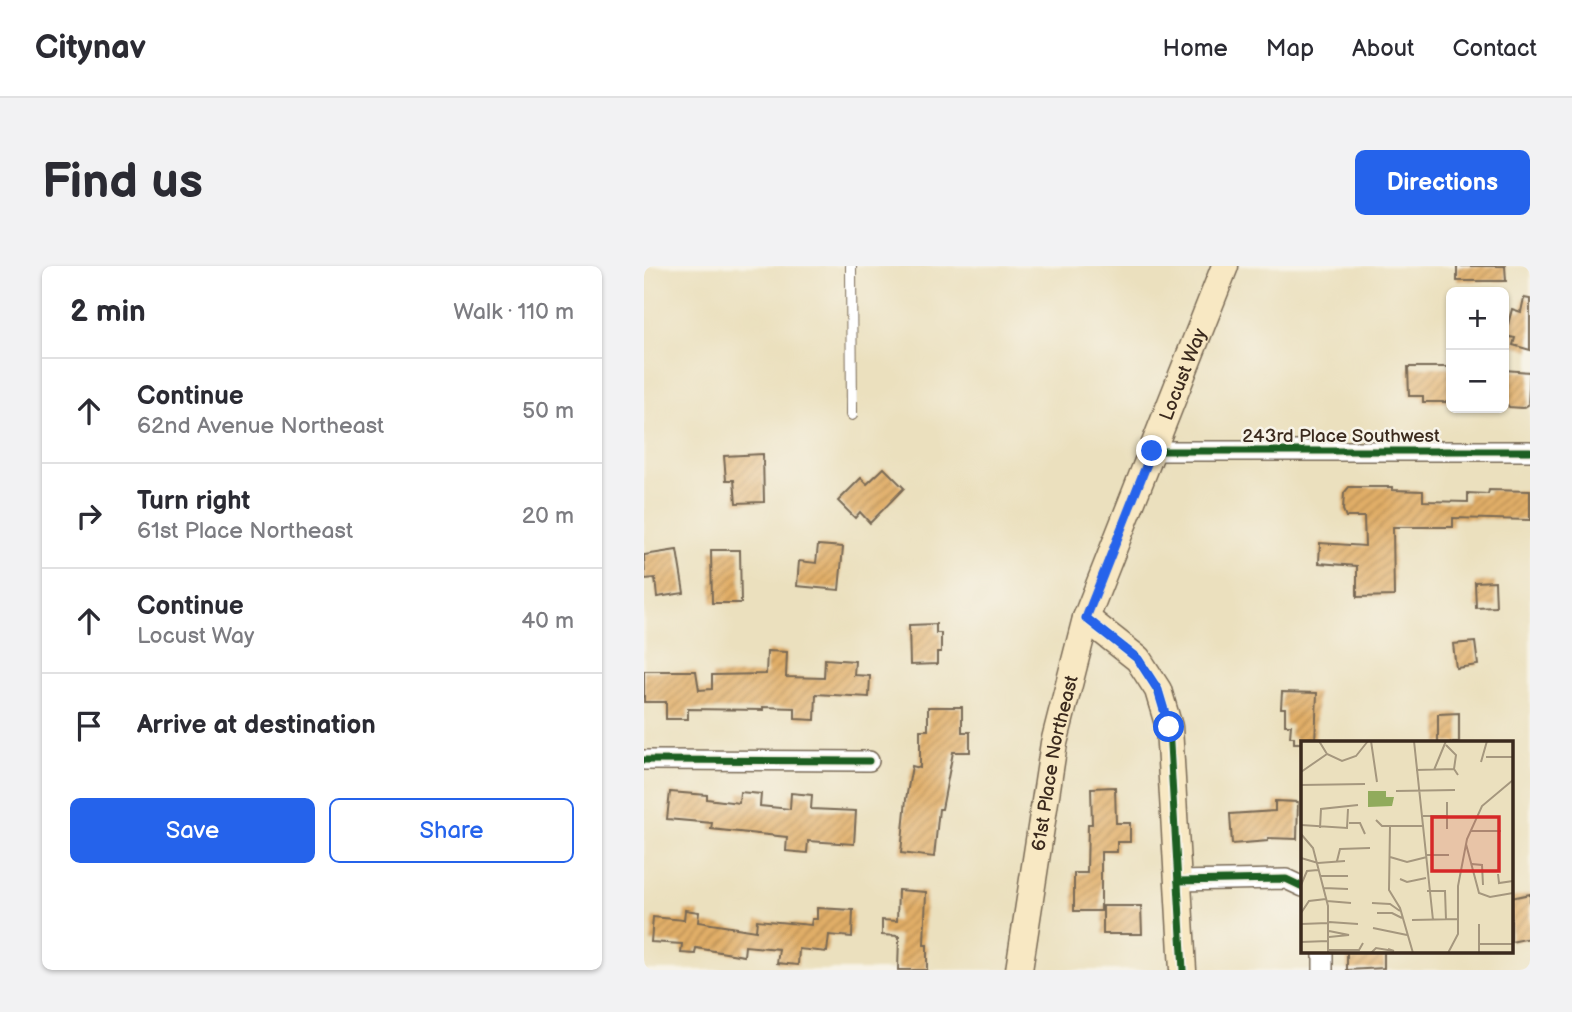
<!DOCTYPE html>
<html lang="en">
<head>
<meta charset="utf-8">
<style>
	body { margin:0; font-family:"Balsamiq Sans",sans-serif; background:#f2f2f3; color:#2b2b33 }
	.controls { position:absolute; right:21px; top:21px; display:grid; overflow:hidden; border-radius:10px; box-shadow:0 2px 5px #0004 }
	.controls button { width:63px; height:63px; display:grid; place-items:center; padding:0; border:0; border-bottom:2px solid #e1e1e2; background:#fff; color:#2b2b33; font:35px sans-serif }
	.stop { position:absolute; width:21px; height:21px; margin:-16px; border:5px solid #2563eb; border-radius:50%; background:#fff }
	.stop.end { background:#2563eb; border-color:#fff; box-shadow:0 2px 7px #0008 }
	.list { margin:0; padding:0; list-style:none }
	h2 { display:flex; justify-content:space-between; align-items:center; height:91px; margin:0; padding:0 28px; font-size:30px }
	h2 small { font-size:23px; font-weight:400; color:#7c7c81 }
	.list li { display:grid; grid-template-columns:46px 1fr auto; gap:21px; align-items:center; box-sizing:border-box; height:105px; padding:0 28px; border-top:2px solid #e1e1e2 }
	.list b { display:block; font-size:26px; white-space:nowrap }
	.list p { margin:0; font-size:23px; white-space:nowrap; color:#7c7c81 }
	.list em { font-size:23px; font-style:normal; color:#7c7c81 }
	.actions { display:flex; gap:14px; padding:21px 28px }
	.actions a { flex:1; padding:16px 0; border:2px solid #2563eb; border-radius:10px; text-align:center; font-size:24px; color:#2563eb }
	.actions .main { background:#2563eb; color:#fff }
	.icon { flex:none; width:38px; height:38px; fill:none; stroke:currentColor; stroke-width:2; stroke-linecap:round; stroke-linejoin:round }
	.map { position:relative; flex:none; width:886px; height:704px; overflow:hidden; border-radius:10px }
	header { display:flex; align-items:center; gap:42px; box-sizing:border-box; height:98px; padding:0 35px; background:#fff; border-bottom:2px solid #e1e1e2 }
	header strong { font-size:33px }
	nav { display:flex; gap:38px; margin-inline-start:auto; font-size:24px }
	.intro { display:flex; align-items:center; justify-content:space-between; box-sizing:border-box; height:168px; padding:0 42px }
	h1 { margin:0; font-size:49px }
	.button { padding:18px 32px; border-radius:10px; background:#2563eb; color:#fff; font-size:24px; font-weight:700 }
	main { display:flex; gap:42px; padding:0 42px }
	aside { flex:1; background:#fff; border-radius:10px; box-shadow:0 2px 5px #0004 }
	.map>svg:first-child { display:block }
	.building { fill:url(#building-hatch) }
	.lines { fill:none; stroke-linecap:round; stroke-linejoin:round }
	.lane-casing { stroke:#796a56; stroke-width:12 }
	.street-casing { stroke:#796a56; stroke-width:22 }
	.secondary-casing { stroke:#796a56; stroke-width:29 }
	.lane { stroke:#fff; stroke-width:10 }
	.street { stroke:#fff; stroke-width:19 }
	.secondary { stroke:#f8e8c3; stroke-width:26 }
	.cycleway-casing { stroke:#f7f3e8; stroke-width:11 }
	.cycleway { stroke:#1b5e20; stroke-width:7 }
	.route { stroke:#2563eb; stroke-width:9 }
	.labels { text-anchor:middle; stroke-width:5; stroke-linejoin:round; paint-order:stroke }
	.street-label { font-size:19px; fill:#3b2a1e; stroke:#f7f3e8 }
	.inset-road { fill:none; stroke:#a5977e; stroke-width:2 }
	.view { fill:#d62828; fill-opacity:0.15; stroke:#d62828; stroke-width:3.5 }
	.inset-edge { fill:none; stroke:#3b2a1e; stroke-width:3.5 }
</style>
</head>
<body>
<header>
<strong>Citynav</strong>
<nav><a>Home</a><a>Map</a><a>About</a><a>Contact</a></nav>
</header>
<div class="intro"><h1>Find us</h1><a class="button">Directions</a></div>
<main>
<aside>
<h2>2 min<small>Walk · 110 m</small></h2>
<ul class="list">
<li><svg class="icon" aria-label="ahead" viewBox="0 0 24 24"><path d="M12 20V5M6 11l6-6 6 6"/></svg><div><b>Continue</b><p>62nd Avenue Northeast</p></div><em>50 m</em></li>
<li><svg class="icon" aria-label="right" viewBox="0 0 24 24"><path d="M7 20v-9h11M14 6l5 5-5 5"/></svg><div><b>Turn right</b><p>61st Place Northeast</p></div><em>20 m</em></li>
<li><svg class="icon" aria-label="ahead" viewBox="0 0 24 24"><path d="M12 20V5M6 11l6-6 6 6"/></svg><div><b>Continue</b><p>Locust Way</p></div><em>40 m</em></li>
<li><svg class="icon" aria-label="arrive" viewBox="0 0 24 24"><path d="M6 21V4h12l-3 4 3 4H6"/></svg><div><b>Arrive at destination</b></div></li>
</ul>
<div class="actions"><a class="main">Save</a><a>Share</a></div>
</aside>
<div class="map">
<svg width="886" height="704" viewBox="0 0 886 704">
	<defs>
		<pattern id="building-hatch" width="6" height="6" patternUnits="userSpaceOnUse" patternTransform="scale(1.75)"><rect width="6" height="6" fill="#e1ae67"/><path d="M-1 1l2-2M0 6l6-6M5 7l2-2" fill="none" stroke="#b88e54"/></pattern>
	</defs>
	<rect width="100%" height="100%" fill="#f7f3e8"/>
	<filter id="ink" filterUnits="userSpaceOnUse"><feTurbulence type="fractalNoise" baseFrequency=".0143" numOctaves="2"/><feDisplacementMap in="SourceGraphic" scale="14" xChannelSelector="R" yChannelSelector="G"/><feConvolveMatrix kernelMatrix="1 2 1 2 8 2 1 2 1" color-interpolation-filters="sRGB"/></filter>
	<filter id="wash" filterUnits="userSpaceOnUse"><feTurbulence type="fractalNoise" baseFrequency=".00686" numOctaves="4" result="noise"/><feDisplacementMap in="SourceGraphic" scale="28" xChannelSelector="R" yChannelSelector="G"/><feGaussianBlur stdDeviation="1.57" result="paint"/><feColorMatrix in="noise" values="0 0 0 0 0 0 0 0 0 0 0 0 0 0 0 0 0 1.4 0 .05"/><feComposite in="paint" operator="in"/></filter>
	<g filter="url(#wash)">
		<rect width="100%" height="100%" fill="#ebe0be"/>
		<g id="blocks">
			<g class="building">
				<polygon points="813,0 861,0 862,15 813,15"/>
				<polygon points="880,32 886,33 886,84 869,79 871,72 861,70 868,43 877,46"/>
				<polygon points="764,101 807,101 807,136 779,136 779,130 765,130"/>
				<polygon points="860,104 886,106 884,139 879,142 865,141 860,135"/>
				<polygon points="119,188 120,236 92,237 90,214 82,214 80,190"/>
				<polygon points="240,202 260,222 226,257 216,246 211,252 194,235 217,212 223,218"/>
				<polygon points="705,221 748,221 748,224 779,225 779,235 824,236 824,227 844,228 845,224 886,225 886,254 809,252 809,261 749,261 750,330 713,331 713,300 675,297 676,277 721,280 720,251 702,251 699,244 700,227"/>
				<polygon points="174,279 199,281 195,324 153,320 155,295 172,297"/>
				<polygon points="33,284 40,327 13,331 11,312 1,313 0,289"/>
				<polygon points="67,284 96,284 97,337 68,337"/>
				<polygon points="851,315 852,341 832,342 831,316"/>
				<polygon points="292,358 292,367 297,367 297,386 293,386 293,398 266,399 265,359"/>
				<polygon points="831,376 834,399 812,402 809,378"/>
				<polygon points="123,385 143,386 142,411 180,412 181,393 211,395 210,409 226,410 225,431 172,428 171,454 151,453 151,442 119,441 119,444 44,443 44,453 22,453 22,436 0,436 0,405 52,405 55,424 68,423 68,409 122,408"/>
				<polygon points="638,426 673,427 671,477 650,477 650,471 646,471 647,459 641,459 641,442 637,442"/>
				<polygon points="284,441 318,441 318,466 326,466 326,486 309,486 298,543 295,543 290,591 257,587 262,533 268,500 276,502 276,464 284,464"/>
				<polygon points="815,447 815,477 794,477 794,448"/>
				<polygon points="471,521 472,557 486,557 486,576 473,576 473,586 457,586 457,645 430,645 430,607 443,607 444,558 448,558 447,522"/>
				<polygon points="26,526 63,529 63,533 95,537 96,526 117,528 116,540 146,543 147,527 168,529 167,543 212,545 210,578 164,575 163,587 142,585 143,571 67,563 68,557 23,553"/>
				<polygon points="631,535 654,536 653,573 624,572 624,575 588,578 586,548 631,545"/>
				<polygon points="254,624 282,626 280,679 283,679 283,704 254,704 255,670 238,669 238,654 253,655"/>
				<polygon points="886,628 886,672 867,676 867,632"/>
				<polygon points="459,640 497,640 498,668 459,668"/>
				<polygon points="173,642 209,644 208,671 185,669 183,686 155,683 154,699 133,697 135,683 101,680 100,690 52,682 51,688 37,687 38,678 7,676 9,651 40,654 41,644 55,646 54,656 112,665 113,654 167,659 168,653 173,653"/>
				<polygon points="703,685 740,685 740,702 703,704"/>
			</g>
		</g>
	</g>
	<g filter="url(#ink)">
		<use href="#blocks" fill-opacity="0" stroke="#796a56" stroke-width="2"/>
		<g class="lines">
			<defs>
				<polyline id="lane" points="207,0 208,149"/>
				<g id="street">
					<polyline points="508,185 886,185"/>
					<polyline points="0,494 225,495"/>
					<polyline points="534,615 642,613 659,621"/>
					<polyline points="679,704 679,685"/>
				</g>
				<g id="secondary">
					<polyline points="442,352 494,393 514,424 525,461 539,704"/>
					<path id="s1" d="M375,704L410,477L442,352L581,0"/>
				</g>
			</defs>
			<use href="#lane" class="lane-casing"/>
			<use href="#street" class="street-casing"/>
			<use href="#secondary" class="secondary-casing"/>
			<use href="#lane" class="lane"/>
			<use href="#street" class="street"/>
			<use href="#secondary" class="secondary"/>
			<defs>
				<g id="cycleway">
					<polyline points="508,185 886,185"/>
					<polyline points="442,352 494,393 514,424 525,461 539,704"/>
					<polyline points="0,494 225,495"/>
					<polyline points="534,615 642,613 659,621"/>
				</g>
			</defs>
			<use href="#cycleway" class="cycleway-casing"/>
			<use href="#cycleway" class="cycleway"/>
		</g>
	</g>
	<g class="lines" filter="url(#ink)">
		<polyline class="route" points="508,185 442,352 494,393 514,424 525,461"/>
	</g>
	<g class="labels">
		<g class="street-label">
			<text dy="7" stroke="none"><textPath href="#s1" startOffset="621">Locust Way</textPath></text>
			<text x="697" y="176">243rd Place Southwest</text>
			<text dy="7" stroke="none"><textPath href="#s1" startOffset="210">61st Place Northeast</textPath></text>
		</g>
	</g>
	<g transform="translate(657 475)">
		<rect width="212" height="212" fill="#ebe0be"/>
		<path d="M85,50V56H93L91,65L67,66V50Z" fill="#91ab5c"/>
		<path class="inset-road" d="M18,0L26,13L41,20L55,15L67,0M70,0L76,41M113,0L132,179M145,4L155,14L153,28M185,16H212M180,21L186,0M115,29L153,28L157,34M133,29L145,0M0,31L26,13M0,44L64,43M95,50L154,49M146,61V88M122,75H146M75,79L81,85H123M48,82H59L64,93M0,84L46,87L47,68M89,86L88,149L99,167L112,212M19,87L20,68L57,64M170,90H200M0,93L12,107L27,165V212M165,103L178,152L189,156L212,152M126,114H148M89,116L106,121L126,116M0,117L17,122L44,120M36,120L39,108L69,107M171,123L181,124L182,144M197,133L198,142L212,140M19,135H47M99,138L106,141L125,137M0,144L6,130L17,129M23,147L47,148M126,150H144L145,179M26,160L50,162M71,162L89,163L99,170M0,172L8,160L25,158M76,172H91L101,177M111,179L157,178M28,181L57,183M0,183L27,182M72,187L106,194M28,196L48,194L28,190M0,201L27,200M178,203H212M27,209H58L62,202M70,212L75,207L93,210L87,208M147,212L157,193V145L166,98L181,65L212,39M178,212V183"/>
		<path class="view" d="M131,76H198V130H131Z"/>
		<rect width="212" height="212" class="inset-edge"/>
	</g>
</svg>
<div class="controls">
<button>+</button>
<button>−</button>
</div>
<div class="stop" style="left:525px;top:461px"></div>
<div class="stop end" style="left:508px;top:185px"></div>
</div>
</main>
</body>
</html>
